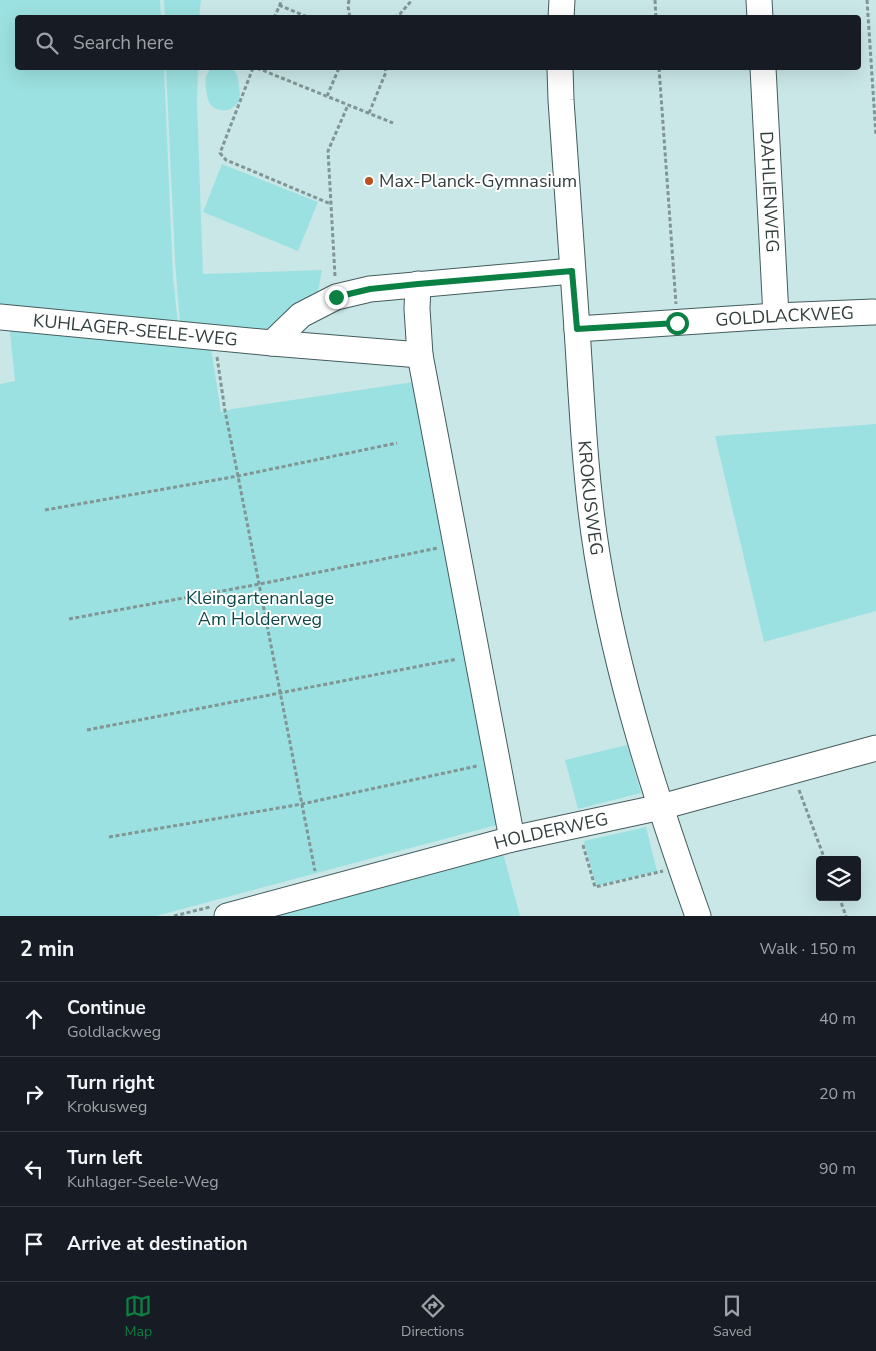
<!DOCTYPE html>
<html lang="en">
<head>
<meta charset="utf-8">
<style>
	body { margin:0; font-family:"Nunito Sans",sans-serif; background:#242831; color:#f1f3f6 }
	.controls { position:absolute; right:15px; bottom:15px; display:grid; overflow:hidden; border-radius:5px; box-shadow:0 5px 20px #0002 }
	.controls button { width:45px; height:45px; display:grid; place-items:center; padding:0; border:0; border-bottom:1px solid #363941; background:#171b24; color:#f1f3f6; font:25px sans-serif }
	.stop { position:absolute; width:15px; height:15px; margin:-11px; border:4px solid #0b8043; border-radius:50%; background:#fff }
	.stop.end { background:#0b8043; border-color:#fff; box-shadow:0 1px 5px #0008 }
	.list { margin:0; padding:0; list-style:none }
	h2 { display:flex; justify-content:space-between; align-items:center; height:65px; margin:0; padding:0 20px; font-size:21px }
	h2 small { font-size:16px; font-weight:400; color:#9ea1a6 }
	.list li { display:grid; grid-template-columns:32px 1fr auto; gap:15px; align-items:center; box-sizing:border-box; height:75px; padding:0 20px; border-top:1px solid #363941 }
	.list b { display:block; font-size:19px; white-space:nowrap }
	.list p { margin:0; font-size:16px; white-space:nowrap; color:#9ea1a6 }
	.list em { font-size:16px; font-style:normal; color:#9ea1a6 }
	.icon { flex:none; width:28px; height:28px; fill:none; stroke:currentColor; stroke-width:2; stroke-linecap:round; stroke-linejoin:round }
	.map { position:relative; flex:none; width:876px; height:916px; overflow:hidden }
	.search { position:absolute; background:#171b24; box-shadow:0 5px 20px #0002; left:15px; right:15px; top:15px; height:55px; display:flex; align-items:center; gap:12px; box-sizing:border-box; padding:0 18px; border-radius:5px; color:#9ea1a6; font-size:19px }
	.sheet { height:365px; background:#171b24 }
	nav { display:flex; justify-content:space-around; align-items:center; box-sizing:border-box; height:70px; border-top:1px solid #363941; background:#171b24; font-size:14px; color:#9ea1a6 }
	nav a { display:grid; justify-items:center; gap:2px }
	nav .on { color:#0b8043 }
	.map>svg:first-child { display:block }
	.green { fill:#9ce1e1 }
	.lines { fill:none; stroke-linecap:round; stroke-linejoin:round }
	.minor-casing { stroke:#445c5d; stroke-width:27 }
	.path { stroke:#819595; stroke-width:3; stroke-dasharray:4 2.5; stroke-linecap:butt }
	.minor { stroke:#fff; stroke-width:25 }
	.route { stroke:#0b8043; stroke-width:6 }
	.poi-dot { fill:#b75221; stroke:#fff; stroke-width:2 }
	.labels { text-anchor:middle; stroke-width:4; stroke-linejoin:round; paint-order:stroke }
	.poi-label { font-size:18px; fill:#333e3e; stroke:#fff; text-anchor:start }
	.street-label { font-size:18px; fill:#333e3e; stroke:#fff }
	.park-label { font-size:18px; fill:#0f4647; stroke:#fff }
</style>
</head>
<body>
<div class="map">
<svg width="876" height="916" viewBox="0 0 876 916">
	<rect width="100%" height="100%" fill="#cae7e7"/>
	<g class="green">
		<polygon points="0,0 160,0 161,17 18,18 18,68 164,68 173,276 178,325 0,308"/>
		<polygon points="164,0 201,0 199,17 165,17"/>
		<polygon points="166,68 198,68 197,103 203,274 322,270 317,297 270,336 180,324 175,261"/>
		<path d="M212,68H232C237,73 238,78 239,85C239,90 241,95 239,100C234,112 218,114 210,104C207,99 207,94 206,89C205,80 205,74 212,68Z"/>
		<polygon points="222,164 318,202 298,251 203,212"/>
		<polygon points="9,322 210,342 221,412 232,409 420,381 504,823 156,916 0,916 0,384 15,381"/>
		<polygon points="876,424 876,611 764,642 715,436"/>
		<polygon points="627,745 641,793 578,809 565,760"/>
		<polygon points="646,827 657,871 596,886 584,841"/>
		<polygon points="503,853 520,916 268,916"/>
	</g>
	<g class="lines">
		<defs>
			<g id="minor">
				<polyline points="759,0 760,18"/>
				<polyline points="561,18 562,0"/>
				<path id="s1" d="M560,68L561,100C566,176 572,253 577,329C582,404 585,480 597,554C617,678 656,798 698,916"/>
				<path id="s2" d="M763,68L776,316"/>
				<path id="s3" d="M0,317L272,343L420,355L417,309L418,284"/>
				<path id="s4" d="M577,329L776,316L873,312"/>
				<polyline points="272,343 301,315 336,297 370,289 572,271"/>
				<polyline points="420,355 512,839"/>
				<path id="s5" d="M227,916L512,839L661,807L876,748"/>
			</g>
		</defs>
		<use href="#minor" class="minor-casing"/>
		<g class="path">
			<polyline points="349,0 348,6 350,18"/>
			<polyline points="655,0 656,18"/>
			<polyline points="867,0 876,136"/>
			<polyline points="279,5 310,18"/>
			<polyline points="274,18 282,0"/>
			<polyline points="394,18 400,14 412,0"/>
			<polyline points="253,68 220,153 226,160 331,204"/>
			<polyline points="257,68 393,123"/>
			<polyline points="659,68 676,304"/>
			<polyline points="327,96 339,68"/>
			<polyline points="369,113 386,72 385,68"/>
			<polyline points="335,276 328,151 348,105"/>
			<polyline points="217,357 225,411 238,476 315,871"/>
			<polyline points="45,510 238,476 397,443"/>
			<polyline points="69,619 260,584 438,548"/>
			<polyline points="87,730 457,659"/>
			<polyline points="799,790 825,860"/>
			<polyline points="109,837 302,804 477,766"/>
			<polyline points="583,845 595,887 663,871"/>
			<polyline points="839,897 846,916"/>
			<polyline points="174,916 210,907"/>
		</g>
		<use href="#minor" class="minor"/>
	</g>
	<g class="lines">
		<polyline class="route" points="336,297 370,289 418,284 572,271 577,329 677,323"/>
	</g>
	<circle class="poi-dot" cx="369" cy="181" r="5"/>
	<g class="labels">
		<g class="poi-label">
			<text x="379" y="187">Max-Planck-Gymnasium</text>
		</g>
		<g class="street-label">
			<text dy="6" stroke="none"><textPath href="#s2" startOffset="124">DAHLIENWEG</textPath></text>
			<text dy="6" stroke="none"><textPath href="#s4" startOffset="208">GOLDLACKWEG</textPath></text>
			<text dy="6" stroke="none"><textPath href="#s3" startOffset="136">KUHLAGER-SEELE-WEG</textPath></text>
			<text dy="6" stroke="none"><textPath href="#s1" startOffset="431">KROKUSWEG</textPath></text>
			<text dy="6" stroke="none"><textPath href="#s5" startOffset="335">HOLDERWEG</textPath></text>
		</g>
		<g class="park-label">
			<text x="260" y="604">Kleingartenanlage<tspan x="260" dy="21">Am Holderweg</tspan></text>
		</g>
	</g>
</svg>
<div class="controls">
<button><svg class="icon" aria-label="layers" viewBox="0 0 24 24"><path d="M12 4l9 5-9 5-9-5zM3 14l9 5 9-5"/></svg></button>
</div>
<div class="stop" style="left:677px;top:323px"></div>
<div class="stop end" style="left:336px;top:297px"></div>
<div class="search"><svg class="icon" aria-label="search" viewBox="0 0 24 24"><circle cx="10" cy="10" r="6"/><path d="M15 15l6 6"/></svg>Search here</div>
</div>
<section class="sheet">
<h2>2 min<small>Walk · 150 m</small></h2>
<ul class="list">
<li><svg class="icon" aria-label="ahead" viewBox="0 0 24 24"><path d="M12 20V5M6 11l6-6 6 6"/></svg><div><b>Continue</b><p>Goldlackweg</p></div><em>40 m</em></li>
<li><svg class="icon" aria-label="right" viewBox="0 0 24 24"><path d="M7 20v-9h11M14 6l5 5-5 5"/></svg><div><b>Turn right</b><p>Krokusweg</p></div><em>20 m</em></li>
<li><svg class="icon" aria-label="left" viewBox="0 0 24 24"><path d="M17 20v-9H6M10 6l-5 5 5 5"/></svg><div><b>Turn left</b><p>Kuhlager-Seele-Weg</p></div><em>90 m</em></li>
<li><svg class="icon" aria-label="arrive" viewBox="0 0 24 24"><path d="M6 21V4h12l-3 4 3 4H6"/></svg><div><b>Arrive at destination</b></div></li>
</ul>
</section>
<nav>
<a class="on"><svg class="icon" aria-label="map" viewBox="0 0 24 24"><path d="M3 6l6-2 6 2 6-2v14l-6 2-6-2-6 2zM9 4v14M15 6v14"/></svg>Map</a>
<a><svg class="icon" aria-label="directions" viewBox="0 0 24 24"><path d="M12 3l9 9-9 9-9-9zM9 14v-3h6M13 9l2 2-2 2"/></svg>Directions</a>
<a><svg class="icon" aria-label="saved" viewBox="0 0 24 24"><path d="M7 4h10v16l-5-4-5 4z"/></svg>Saved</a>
</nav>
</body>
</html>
